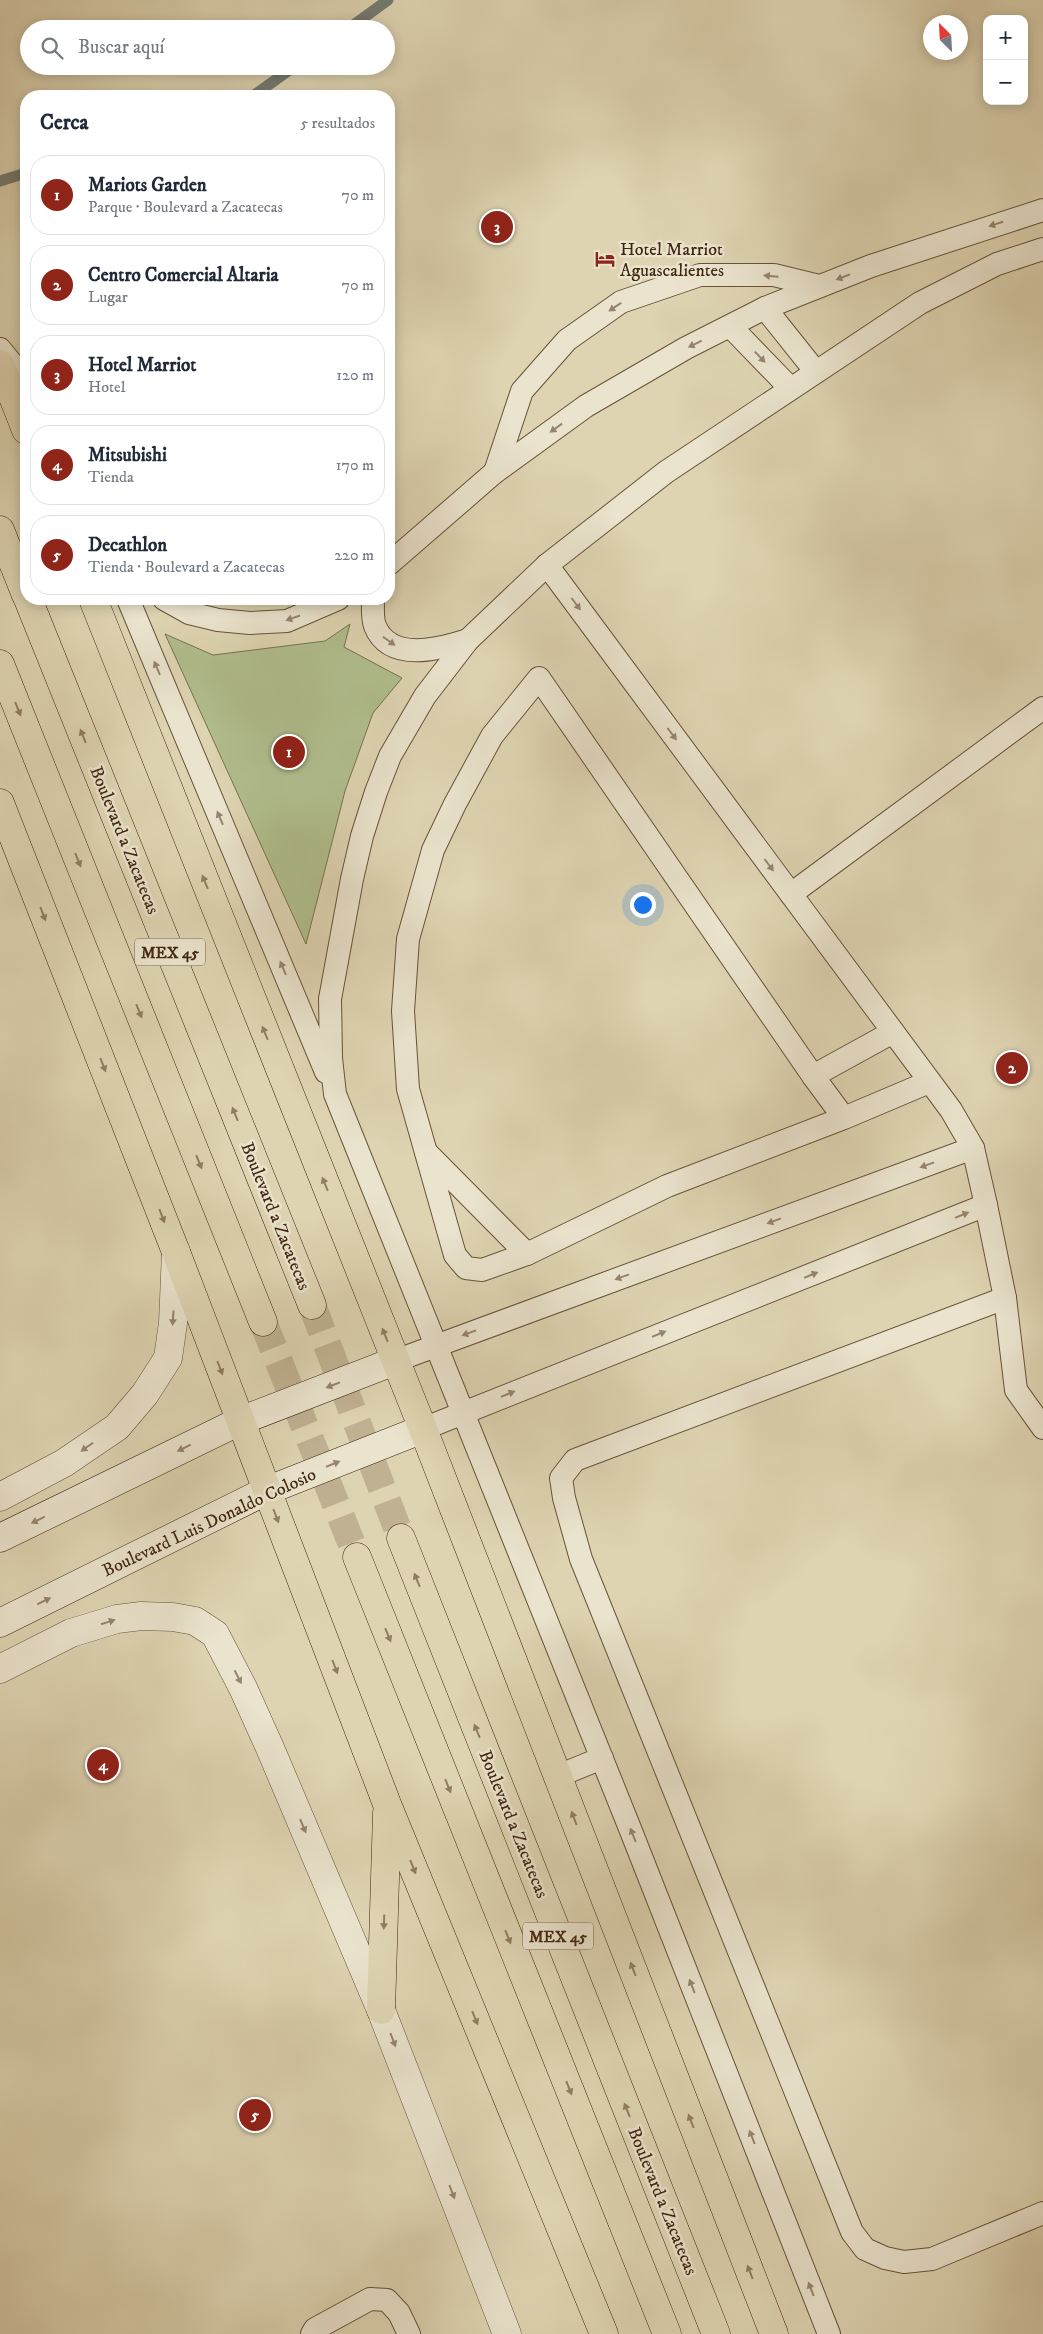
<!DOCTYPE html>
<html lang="es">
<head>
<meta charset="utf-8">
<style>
	body { margin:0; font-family:"IM FELL DW Pica",serif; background:#f6f6f7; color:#1f2937 }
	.controls { position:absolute; right:15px; top:15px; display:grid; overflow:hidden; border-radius:10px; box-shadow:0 2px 12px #0003 }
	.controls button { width:45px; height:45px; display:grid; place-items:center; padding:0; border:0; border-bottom:1px solid #e0e1e3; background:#fff; color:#1f2937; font:25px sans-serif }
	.compass { position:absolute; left:923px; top:15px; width:45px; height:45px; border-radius:50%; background:#fff; box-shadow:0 2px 12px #0003; rotate:336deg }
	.you { position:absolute; left:642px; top:904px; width:18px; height:18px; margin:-12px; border:4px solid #fff; border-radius:50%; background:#1a73e8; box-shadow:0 0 0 8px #1a73e833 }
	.badge { display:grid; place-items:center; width:32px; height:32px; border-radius:50%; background:#8f2418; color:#fff; font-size:16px; font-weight:700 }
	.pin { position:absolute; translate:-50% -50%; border:2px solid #fff; box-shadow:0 1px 5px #0006 }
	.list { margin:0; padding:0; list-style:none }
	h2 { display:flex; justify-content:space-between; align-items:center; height:65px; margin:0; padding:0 20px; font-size:21px }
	h2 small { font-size:16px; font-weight:400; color:#747a83 }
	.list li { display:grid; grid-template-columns:32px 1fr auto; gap:15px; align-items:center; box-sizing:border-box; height:80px; margin:0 10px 10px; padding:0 10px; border:1px solid #e0e1e3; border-radius:20px }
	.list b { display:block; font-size:19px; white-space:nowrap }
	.list p { margin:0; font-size:16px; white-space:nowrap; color:#747a83 }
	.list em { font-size:16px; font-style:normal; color:#747a83 }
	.icon { flex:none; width:28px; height:28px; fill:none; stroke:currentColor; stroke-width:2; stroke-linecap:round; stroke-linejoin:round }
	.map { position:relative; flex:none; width:1043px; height:2334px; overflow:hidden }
	.search { position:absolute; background:#fff; box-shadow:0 2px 12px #0003; left:20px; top:20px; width:375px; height:55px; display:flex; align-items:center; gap:12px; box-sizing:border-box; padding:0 18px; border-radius:28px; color:#747a83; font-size:19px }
	.panel { position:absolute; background:#fff; box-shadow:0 2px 12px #0003; left:20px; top:90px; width:375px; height:515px; border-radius:20px }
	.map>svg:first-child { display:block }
	.garden { fill:#b0bd8d; stroke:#78724e }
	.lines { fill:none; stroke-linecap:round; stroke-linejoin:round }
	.stream { stroke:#747c73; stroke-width:11 }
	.primary-tunnel { stroke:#bfb192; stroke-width:28; stroke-dasharray:28 14; stroke-linecap:butt }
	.service-casing { stroke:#685238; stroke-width:24 }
	.minor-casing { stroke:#685238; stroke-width:29 }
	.secondary-casing { stroke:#412610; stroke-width:29 }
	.primary-casing { stroke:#412610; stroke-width:29 }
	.service { stroke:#eae3cd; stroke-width:22 }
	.minor { stroke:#eae3cd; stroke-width:28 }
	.secondary { stroke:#eae3cd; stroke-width:28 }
	.primary { stroke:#ded4b2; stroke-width:28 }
	.oneway { fill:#96846e }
	.oneway2 { fill:#907d61 }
	.labels { text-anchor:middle; stroke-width:5; stroke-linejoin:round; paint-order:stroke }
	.shield { fill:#eae3cd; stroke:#745f49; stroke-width:1 }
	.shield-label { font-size:16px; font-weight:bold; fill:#412610 }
	.poi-label { font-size:18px; fill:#412610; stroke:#eae3cd; text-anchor:start }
	.street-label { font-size:18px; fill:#412610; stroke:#eae3cd }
</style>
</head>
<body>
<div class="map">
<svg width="1043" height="2334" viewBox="0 0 1043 2334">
	<rect width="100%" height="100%" fill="#ded4b2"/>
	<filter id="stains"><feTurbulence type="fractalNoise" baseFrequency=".004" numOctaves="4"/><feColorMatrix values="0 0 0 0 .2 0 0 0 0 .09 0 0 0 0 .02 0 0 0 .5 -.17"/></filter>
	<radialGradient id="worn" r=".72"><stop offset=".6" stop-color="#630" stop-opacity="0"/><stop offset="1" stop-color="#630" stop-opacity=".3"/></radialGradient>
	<polygon class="garden" points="350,624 344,647 402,678 373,713 345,791 306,944 165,634 213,655 325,641"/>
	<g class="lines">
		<g class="stream">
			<polyline points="348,29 388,0"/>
			<polyline points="253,96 295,66"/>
			<polyline points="0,181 26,173"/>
		</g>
		<g class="primary-tunnel">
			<polyline points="312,1305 401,1538"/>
			<polyline points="263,1322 357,1557"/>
		</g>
		<defs>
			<g id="service">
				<polyline points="765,308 816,372"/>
				<polyline points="731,327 790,388"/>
				<polyline points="0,349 26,381"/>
				<polyline points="495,472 522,391 567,340 621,302 700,275 774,275 819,286"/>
				<polyline points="389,564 495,472 586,406 686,348 765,308 871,266 1043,210"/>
				<polyline points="547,565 951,1110 973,1148 986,1205 1005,1298 1016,1390 1043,1428"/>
				<polyline points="128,599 326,1072"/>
				<polyline points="164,599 189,613 218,620 250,623 287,621 338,599"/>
				<path d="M373,599C373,607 372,618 375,626C390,663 440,649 468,640"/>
				<polyline points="791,894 1043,708"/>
				<polyline points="813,1076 893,1032"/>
				<polyline points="844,1118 813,1076 539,678 492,736 455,804 433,850 408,939 403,1011 408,1089 455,1255 466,1268 482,1270 527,1254 667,1186 844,1118 929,1082"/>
				<polyline points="426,1152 527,1254"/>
				<polyline points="1005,1298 575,1460 561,1478 564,1498 581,1559 852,2232 865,2249 885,2258 904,2262 932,2259 1043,2213"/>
				<polyline points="395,1361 973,1148"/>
				<polyline points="423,1429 986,1205"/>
				<polyline points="558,1776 602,1758"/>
				<polyline points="312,2334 315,2329 370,2299 387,2300 399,2313 409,2334"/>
				<polyline points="829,2334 631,1831 335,1094 331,1058 330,999 352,879 362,836 376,792 390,756 425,696 468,640 547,565 666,472 920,303 997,264 1043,249"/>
			</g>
			<g id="minor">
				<polyline points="0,1497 64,1463 117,1427 145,1394 168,1358 173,1323 176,1252"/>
				<polyline points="0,1669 71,1633 117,1619 141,1616 173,1617 195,1621 215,1634 243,1688 270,1748 381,2010 507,2334"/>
			</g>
			<g id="secondary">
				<polyline points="0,1538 240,1421 395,1361"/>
				<polyline points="0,1623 266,1491 423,1429"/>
			</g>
			<g id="primary">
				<polyline points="0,364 26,430"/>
				<polyline points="0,530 26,595"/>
				<polyline points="28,599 312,1305"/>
				<polyline points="93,599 423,1429 774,2334"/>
				<polyline points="0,664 263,1322"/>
				<polyline points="0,803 176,1252 387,1804 604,2334"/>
				<polyline points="401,1538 716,2334"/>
				<polyline points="357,1557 667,2334"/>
				<polyline points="381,2010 387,1813"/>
			</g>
		</defs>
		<use href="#service" class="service-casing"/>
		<use href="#minor" class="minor-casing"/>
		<use href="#secondary" class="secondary-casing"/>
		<use href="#primary" class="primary-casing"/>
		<use href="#service" class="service"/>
		<use href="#minor" class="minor"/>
		<use href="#secondary" class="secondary"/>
		<use href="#primary" class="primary"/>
	</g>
	<defs><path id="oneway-solid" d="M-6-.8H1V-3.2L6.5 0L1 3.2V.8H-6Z" transform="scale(1.25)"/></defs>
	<g class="oneway">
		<use href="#oneway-solid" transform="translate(996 224) rotate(163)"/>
		<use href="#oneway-solid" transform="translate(771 276) rotate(-175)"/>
		<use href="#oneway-solid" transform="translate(843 277) rotate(159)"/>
		<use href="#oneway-solid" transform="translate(615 307) rotate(146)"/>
		<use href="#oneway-solid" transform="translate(695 344) rotate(154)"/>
		<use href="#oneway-solid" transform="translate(760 357) rotate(46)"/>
		<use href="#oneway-solid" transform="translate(556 428) rotate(144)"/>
		<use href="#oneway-solid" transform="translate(576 604) rotate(53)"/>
		<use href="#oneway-solid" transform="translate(293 618) rotate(161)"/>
		<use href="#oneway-solid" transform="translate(389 641) rotate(35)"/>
		<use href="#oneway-solid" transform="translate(157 668) rotate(-113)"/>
		<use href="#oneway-solid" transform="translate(672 734) rotate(53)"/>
		<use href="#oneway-solid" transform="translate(220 818) rotate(-113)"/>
		<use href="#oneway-solid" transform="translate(769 865) rotate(53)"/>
		<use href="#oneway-solid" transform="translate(283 968) rotate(-113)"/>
		<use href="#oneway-solid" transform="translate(927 1165) rotate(160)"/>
		<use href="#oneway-solid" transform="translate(962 1215) rotate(-22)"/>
		<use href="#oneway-solid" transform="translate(774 1221) rotate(160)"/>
		<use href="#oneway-solid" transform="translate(811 1275) rotate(-22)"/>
		<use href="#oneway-solid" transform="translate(622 1277) rotate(160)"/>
		<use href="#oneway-solid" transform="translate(173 1318) rotate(94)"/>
		<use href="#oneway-solid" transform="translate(469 1333) rotate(160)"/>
		<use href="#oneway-solid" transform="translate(659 1334) rotate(-22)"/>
		<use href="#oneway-solid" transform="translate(333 1385) rotate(159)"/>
		<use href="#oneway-solid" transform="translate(508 1394) rotate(-22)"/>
		<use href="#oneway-solid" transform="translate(87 1447) rotate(145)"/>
		<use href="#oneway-solid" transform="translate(184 1448) rotate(154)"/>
		<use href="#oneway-solid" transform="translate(333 1464) rotate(-22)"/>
		<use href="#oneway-solid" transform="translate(38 1520) rotate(154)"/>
		<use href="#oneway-solid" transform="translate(44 1601) rotate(-26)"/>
		<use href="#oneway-solid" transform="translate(108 1622) rotate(-17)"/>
		<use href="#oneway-solid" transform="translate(238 1677) rotate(63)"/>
		<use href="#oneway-solid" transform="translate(303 1826) rotate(67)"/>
		<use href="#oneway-solid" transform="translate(633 1835) rotate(-112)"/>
		<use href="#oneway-solid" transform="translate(692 1986) rotate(-111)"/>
		<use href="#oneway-solid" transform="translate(393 2040) rotate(69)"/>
		<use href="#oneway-solid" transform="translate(752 2137) rotate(-111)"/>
		<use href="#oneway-solid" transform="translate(452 2192) rotate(69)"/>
		<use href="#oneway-solid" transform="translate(811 2289) rotate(-111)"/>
	</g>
	<g class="oneway2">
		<use href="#oneway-solid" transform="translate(18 709) rotate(68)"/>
		<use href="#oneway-solid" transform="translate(83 736) rotate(-112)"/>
		<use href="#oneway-solid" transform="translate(78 860) rotate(68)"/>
		<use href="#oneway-solid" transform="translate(205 882) rotate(-112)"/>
		<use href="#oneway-solid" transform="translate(43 914) rotate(69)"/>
		<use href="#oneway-solid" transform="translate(139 1011) rotate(68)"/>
		<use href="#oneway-solid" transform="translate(265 1033) rotate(-112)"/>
		<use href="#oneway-solid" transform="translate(103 1065) rotate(69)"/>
		<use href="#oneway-solid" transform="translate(235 1114) rotate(-112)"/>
		<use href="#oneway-solid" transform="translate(199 1162) rotate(68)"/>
		<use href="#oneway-solid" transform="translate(325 1184) rotate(-112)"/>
		<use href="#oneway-solid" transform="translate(162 1216) rotate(69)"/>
		<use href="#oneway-solid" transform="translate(385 1335) rotate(-112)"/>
		<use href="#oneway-solid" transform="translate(220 1368) rotate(69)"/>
		<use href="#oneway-solid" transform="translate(276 1516) rotate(69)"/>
		<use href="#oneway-solid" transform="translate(417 1580) rotate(-112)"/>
		<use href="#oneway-solid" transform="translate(388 1635) rotate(68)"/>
		<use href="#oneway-solid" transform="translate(335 1667) rotate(69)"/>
		<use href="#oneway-solid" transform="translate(477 1731) rotate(-112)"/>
		<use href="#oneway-solid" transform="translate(448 1786) rotate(68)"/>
		<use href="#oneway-solid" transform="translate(574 1818) rotate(-111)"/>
		<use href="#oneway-solid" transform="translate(413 1867) rotate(68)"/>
		<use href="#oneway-solid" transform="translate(384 1922) rotate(92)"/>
		<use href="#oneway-solid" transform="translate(508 1937) rotate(68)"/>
		<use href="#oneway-solid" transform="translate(633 1969) rotate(-111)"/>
		<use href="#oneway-solid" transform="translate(475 2018) rotate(68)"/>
		<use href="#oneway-solid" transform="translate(569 2088) rotate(68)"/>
		<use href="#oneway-solid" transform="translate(627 2110) rotate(-112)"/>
		<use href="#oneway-solid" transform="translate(691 2121) rotate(-111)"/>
		<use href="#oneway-solid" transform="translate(750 2272) rotate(-111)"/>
	</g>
	<defs>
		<symbol id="hotel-bare" viewBox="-9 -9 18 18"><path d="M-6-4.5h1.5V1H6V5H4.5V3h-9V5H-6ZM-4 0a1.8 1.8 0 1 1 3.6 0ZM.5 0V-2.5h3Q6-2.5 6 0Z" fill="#8f2418" stroke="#eae3cd" stroke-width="2.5" paint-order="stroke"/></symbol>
	</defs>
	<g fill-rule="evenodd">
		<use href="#hotel-bare" x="591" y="245" width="28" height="28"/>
	</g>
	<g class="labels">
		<g class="shield">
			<rect x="135" y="938.5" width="70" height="27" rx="4"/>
			<rect x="523" y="1922.5" width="70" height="27" rx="4"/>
		</g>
		<g class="shield-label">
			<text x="170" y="958">MEX 45</text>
			<text x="558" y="1942">MEX 45</text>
		</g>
		<g class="poi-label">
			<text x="620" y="255">Hotel Marriot<tspan x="620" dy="21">Aguascalientes</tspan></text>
		</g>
		<g class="street-label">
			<text transform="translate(125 840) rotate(68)" y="6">Boulevard a Zacatecas</text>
			<text transform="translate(276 1216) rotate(68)" y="6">Boulevard a Zacatecas</text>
			<text transform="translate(209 1522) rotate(-25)" y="6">Boulevard Luis Donaldo Colosio</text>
			<text transform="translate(514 1824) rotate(68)" y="6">Boulevard a Zacatecas</text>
			<text transform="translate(663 2201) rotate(68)" y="6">Boulevard a Zacatecas</text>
		</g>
	</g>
	<rect width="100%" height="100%" filter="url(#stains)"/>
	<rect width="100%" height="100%" fill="url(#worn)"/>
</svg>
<div class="controls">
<button>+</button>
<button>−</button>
</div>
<svg class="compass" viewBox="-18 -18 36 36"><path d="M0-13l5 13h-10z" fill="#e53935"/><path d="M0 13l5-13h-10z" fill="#747a83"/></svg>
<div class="you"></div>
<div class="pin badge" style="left:289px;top:752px">1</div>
<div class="pin badge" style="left:1012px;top:1068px">2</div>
<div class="pin badge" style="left:497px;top:227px">3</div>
<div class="pin badge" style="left:103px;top:1765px">4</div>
<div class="pin badge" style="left:255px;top:2115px">5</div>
<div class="search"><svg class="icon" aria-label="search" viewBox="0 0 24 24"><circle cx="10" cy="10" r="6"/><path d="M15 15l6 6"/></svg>Buscar aquí</div>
<section class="panel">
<h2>Cerca<small>5 resultados</small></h2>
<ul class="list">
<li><span class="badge">1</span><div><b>Mariots Garden</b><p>Parque · Boulevard a Zacatecas</p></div><em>70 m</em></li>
<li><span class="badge">2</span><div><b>Centro Comercial Altaria</b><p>Lugar</p></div><em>70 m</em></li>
<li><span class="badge">3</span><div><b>Hotel Marriot</b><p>Hotel</p></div><em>120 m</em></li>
<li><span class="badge">4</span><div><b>Mitsubishi</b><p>Tienda</p></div><em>170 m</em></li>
<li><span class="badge">5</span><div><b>Decathlon</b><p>Tienda · Boulevard a Zacatecas</p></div><em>220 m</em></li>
</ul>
</section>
</div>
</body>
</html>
